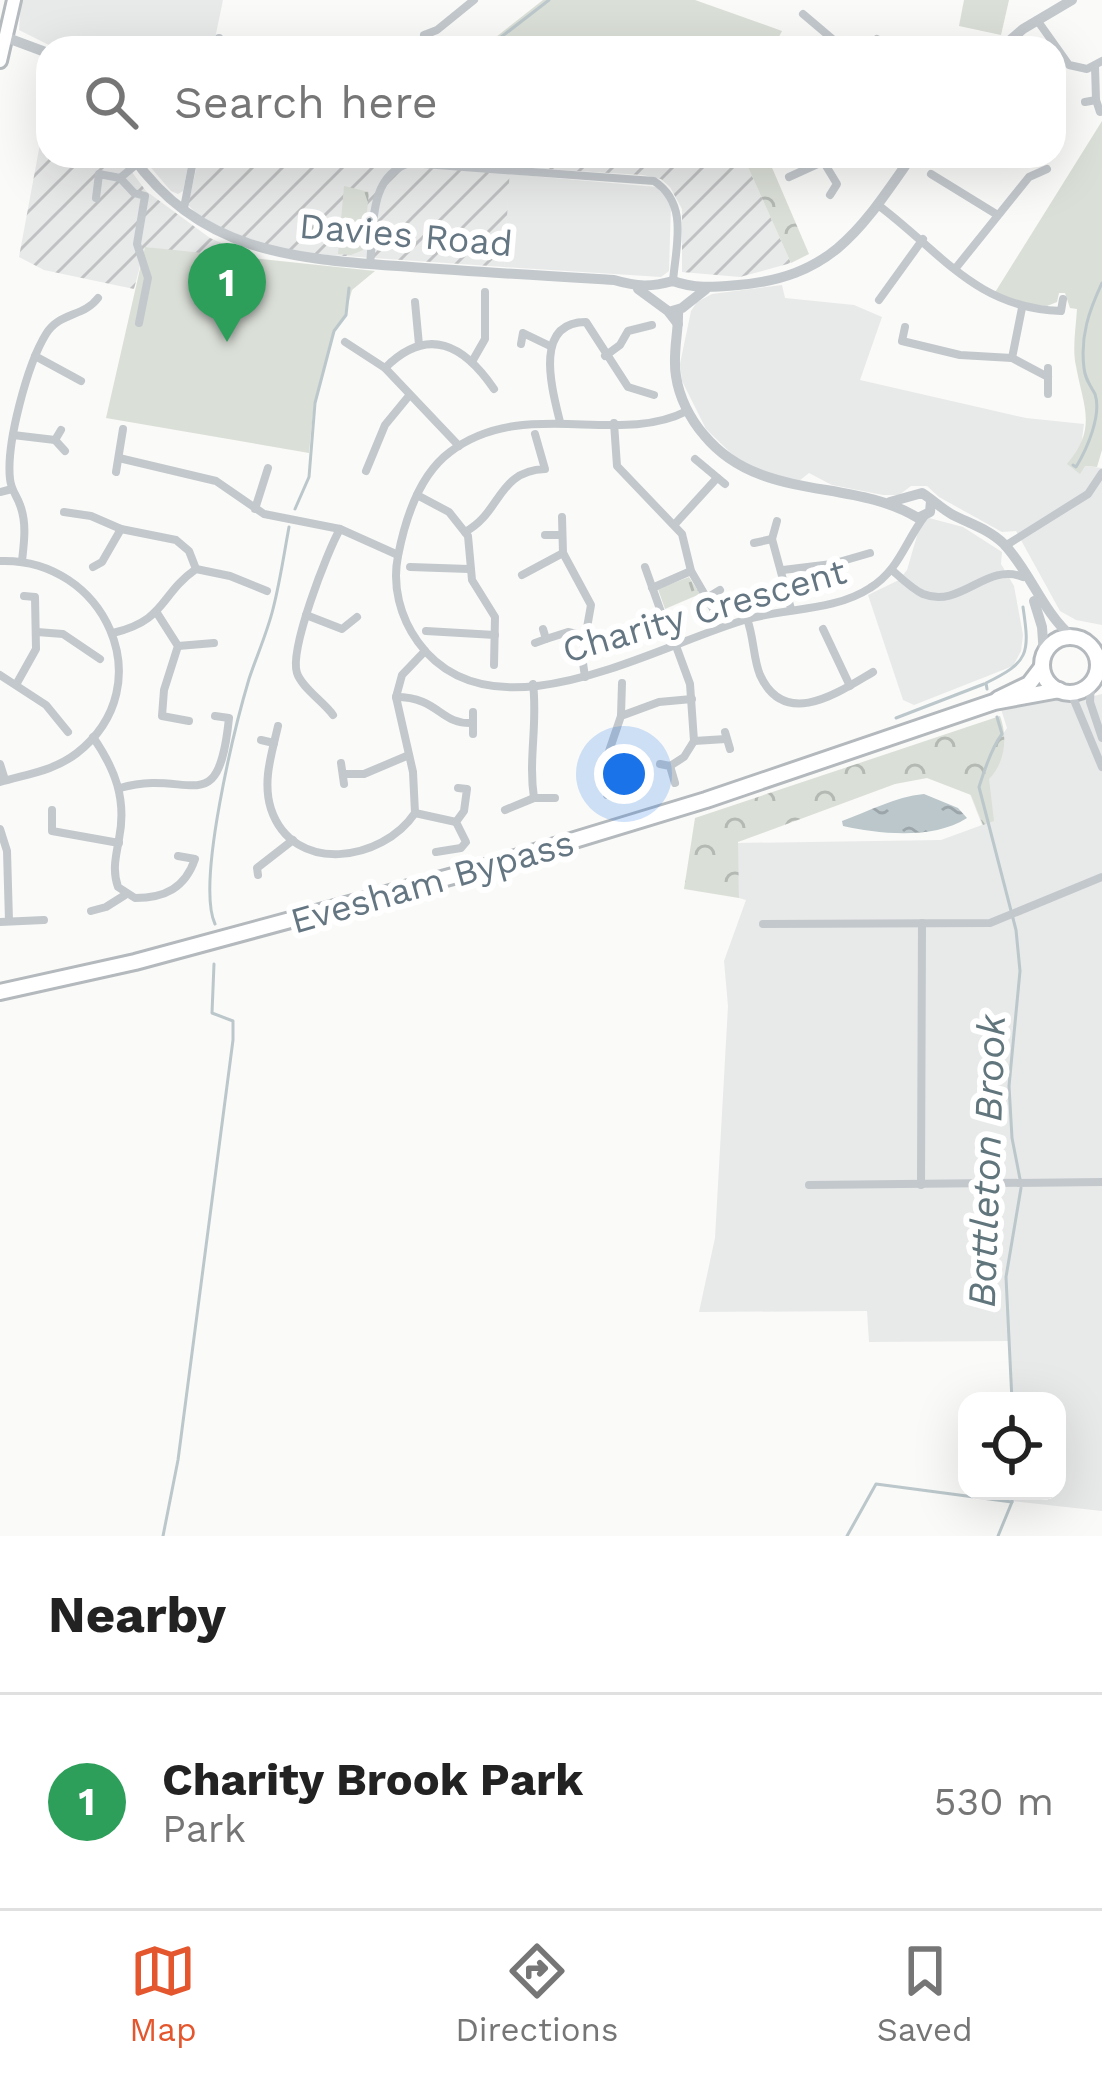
<!DOCTYPE html>
<html lang="en">
<head>
<meta charset="utf-8">
<style>
	body { margin:0; font-family:"Work Sans",sans-serif; background:#f6f6f6; color:#222 }
	.controls { position:absolute; right:36px; bottom:36px; display:grid; overflow:hidden; border-radius:24px; box-shadow:0 12px 48px #0002 }
	.controls button { width:108px; height:108px; display:grid; place-items:center; padding:0; border:0; border-bottom:3px solid #e0e0e0; background:#fff; color:#222; font:60px sans-serif }
	.you { position:absolute; left:624px; top:774px; width:42px; height:42px; margin:-30px; border:9px solid #fff; border-radius:50%; background:#1a73e8; box-shadow:0 0 0 18px #1a73e833 }
	.badge { display:grid; place-items:center; width:78px; height:78px; border-radius:50%; background:#e4572e; color:#fff; font-size:39px; font-weight:700 }
	.pin { position:absolute; translate:-50% -99px; filter:drop-shadow(0 3px 6px #0008) }
	.pin::after { content:''; position:absolute; top:63px; width:42px; height:36px; background:inherit; clip-path:polygon(0 0,100% 0,50% 100%) }
	.list { margin:0; padding:0; list-style:none }
	h2 { display:flex; justify-content:space-between; align-items:center; height:156px; margin:0; padding:0 48px; font-size:51px }
	h2 small { font-size:39px; font-weight:400; color:#767676 }
	.list li { display:grid; grid-template-columns:78px 1fr auto; gap:36px; align-items:center; box-sizing:border-box; height:216px; padding:0 48px; border-top:3px solid #e0e0e0 }
	.list b { display:block; font-size:45px; white-space:nowrap }
	.list p { margin:0; font-size:39px; white-space:nowrap; color:#767676 }
	.list em { font-size:39px; font-style:normal; color:#767676 }
	.icon { flex:none; width:66px; height:66px; fill:none; stroke:currentColor; stroke-width:2; stroke-linecap:round; stroke-linejoin:round }
	.map { position:relative; flex:none; width:1102px; height:1536px; overflow:hidden }
	.search { position:absolute; background:#fff; box-shadow:0 12px 48px #0002; left:36px; right:36px; top:36px; height:132px; display:flex; align-items:center; gap:30px; box-sizing:border-box; padding:0 42px; border-radius:36px; color:#767676; font-size:45px }
	.sheet { height:372px; background:#fff }
	nav { display:flex; justify-content:space-around; align-items:center; box-sizing:border-box; height:168px; border-top:3px solid #e0e0e0; background:#fff; font-size:33px; color:#767676 }
	nav a { display:grid; justify-items:center; gap:6px }
	nav .on { color:#e4572e }
	.map>svg:first-child { display:block }
	.built { fill:#e8e9e9 }
	.industrial { fill:url(#industrial-furrows) }
	.grass { fill:url(#grass-tufts) }
	.forest { fill:url(#forest-crowns) }
	.park { fill:#dadfd7 }
	.water { fill:url(#water-ripples) }
	.lines { fill:none; stroke-linecap:round; stroke-linejoin:round }
	.stream { stroke:#bbc7cb; stroke-width:3 }
	.primary-casing { stroke:#b5babe; stroke-width:18 }
	.trunk-casing { stroke:#b4b9bd; stroke-width:20 }
	.minor { stroke:#c3c8cc; stroke-width:8 }
	.tertiary { stroke:#c3c8cc; stroke-width:10 }
	.primary { stroke:#fff; stroke-width:12 }
	.trunk { stroke:#fff; stroke-width:14 }
	.labels { text-anchor:middle; stroke-width:12; stroke-linejoin:round; paint-order:stroke }
	.street-label { font-size:36px; fill:#657683; stroke:#fff }
	.water-label { font-size:39px; font-style:italic; fill:#60757c; stroke:#fff }
</style>
</head>
<body>
<div class="map">
<svg width="1102" height="1536" viewBox="0 0 1102 1536">
	<defs>
		<pattern id="industrial-furrows" width="10" height="10" patternUnits="userSpaceOnUse" patternTransform="scale(3)"><rect width="10" height="10" fill="#e8e9e9"/><path d="M-1 1l2-2M0 10L10 0M9 11l2-2" fill="none" stroke="#c0c1c2"/></pattern>
		<pattern id="grass-tufts" width="24" height="20" patternUnits="userSpaceOnUse" patternTransform="scale(3)"><rect width="24" height="20" fill="#dadfd7"/><path d="M3 7l-1-3M5 7V3M7 7l1-3M15 17l-1-3M17 17v-4M19 17l1-3" fill="none" stroke="#b4b9b4"/></pattern>
		<pattern id="forest-crowns" width="20" height="18" patternUnits="userSpaceOnUse" patternTransform="scale(3)"><rect width="20" height="18" fill="#dadfd7"/><path d="M2 6a3 3 0 1 1 6 0M12 15a3 3 0 1 1 6 0" fill="none" stroke="#b4b9b4"/></pattern>
		<pattern id="water-ripples" width="26" height="14" patternUnits="userSpaceOnUse" patternTransform="scale(3)"><rect width="26" height="14" fill="#bbc7cb"/><path d="M2 4q2-2 4 0t4 0M15 11q2-2 4 0t4 0" fill="none" stroke="#9ca6aa"/></pattern>
	</defs>
	<rect width="100%" height="100%" fill="#fafaf8"/>
	<g class="built">
		<polygon points="21,0 223,0 213,48 55,48 19,30"/>
		<polygon points="141,156 190,156 183,191 178,194 171,191"/>
		<polygon points="509,174 656,187 671,203 669,271 661,277 504,267"/>
		<polygon points="782,285 785,298 854,305 882,317 860,380 1026,418 1084,424 1081,447 1085,466 1102,468 1102,625 1076,620 1060,611 1016,531 1002,532 939,497 927,486 911,486 899,495 883,495 832,485 809,473 799,481 761,471 737,459 706,429 682,381 680,364 691,311 697,302 712,294"/>
		<polygon points="929,518 963,527 1002,552 1001,564 1014,586 1023,635 1021,651 1013,666 914,705 903,700 868,595 899,580 907,570 921,522"/>
		<polygon points="1102,694 1102,1511 1011,1501 1011,1491 1057,1491 1057,1401 1012,1401 1010,1341 869,1342 867,1311 699,1312 715,1238 728,1006 724,961 746,900 739,898 737,843 941,840 982,825 970,794 972,779 1007,728 1001,709 1035,700 1063,698 1071,702"/>
	</g>
	<g class="industrial">
		<polygon points="48,123 48,156 120,156 146,191 210,238 246,254 248,261 145,247 134,289 44,270 19,257 42,133"/>
		<polygon points="199,156 743,156 791,263 740,277 682,272 682,209 670,187 661,179 643,175 510,167 504,267 301,253 243,239 198,215 188,205"/>
	</g>
	<g class="grass">
		<polygon points="344,186 369,192 363,250 351,255 338,254"/>
		<polygon points="689,577 700,594 665,609 658,589"/>
	</g>
	<g class="forest">
		<polygon points="743,156 767,156 809,254 791,263"/>
		<path d="M1000,716C1008,737 1005,763 989,779L994,821L983,825L971,795L927,778L895,784L738,842L739,898L684,889L695,818Z"/>
	</g>
	<g class="park">
		<polygon points="543,0 695,0 782,31 773,48 482,48"/>
		<polygon points="964,0 1009,0 1001,35 959,26"/>
		<path d="M1102,121V450L1097,467L1085,466L1080,474L1067,464C1098,428 1083,406 1076,366C1072,349 1076,327 1077,309L1070,308L1065,293H1059L1057,302L1047,306L1023,304L994,294Z"/>
		<polygon points="145,247 375,271 352,290 345,315 333,331 314,403 309,453 106,418"/>
	</g>
	<path class="water" d="M924,794L958,808L967,818C933,840 879,834 843,826L842,821C870,811 894,797 924,794Z"/>
	<g class="lines">
		<g class="stream">
			<polyline points="487,48 549,0"/>
			<path d="M1073,465L1076,467C1087,449 1102,415 1095,394C1090,385 1085,379 1084,368C1080,336 1089,311 1102,283"/>
			<polyline points="295,509 309,477 315,403 334,331 346,315 349,288"/>
			<path d="M987,689L986,683C1029,662 1030,654 1023,607"/>
			<path d="M997,717L1002,734C992,747 984,771 979,787L1016,930L1020,971L1009,1086L1012,1138L1020,1179"/>
			<polyline points="896,718 984,684"/>
			<path d="M215,924C196,883 235,726 249,679C257,655 267,633 273,609C280,582 284,554 289,527"/>
			<polyline points="1012,1401 1006,1277 1021,1188"/>
			<polyline points="163,1536 178,1460 233,1040 233,1021 212,1013 214,964"/>
			<polyline points="847,1536 876,1484 1012,1502"/>
			<polyline points="998,1536 1012,1502 1012,1491"/>
		</g>
		<defs>
			<polyline id="primary" points="0,61 14,0"/>
			<g id="trunk">
				<circle cx="1070" cy="665" r="28"/>
				<polyline points="998,699 1029,684 1042,667"/>
				<polyline points="0,992 135,962 479,869 706,800 994,702 1059,690"/>
			</g>
		</defs>
		<use href="#primary" class="primary-casing"/>
		<use href="#trunk" class="trunk-casing"/>
		<g class="minor">
			<polyline points="803,14 836,42 837,48"/>
			<polyline points="1037,20 1069,65 1087,69 1102,61"/>
			<polyline points="424,35 437,30 474,0"/>
			<polyline points="877,39 893,48"/>
			<polyline points="217,48 219,38"/>
			<polyline points="1096,100 1100,112"/>
			<polyline points="1085,102 1096,100 1095,66"/>
			<polyline points="820,156 837,184 830,195"/>
			<polyline points="931,174 996,214"/>
			<polyline points="789,177 822,162"/>
			<polyline points="120,178 134,193 145,196 137,244 148,278 139,323"/>
			<polyline points="96,198 99,174 120,178 138,163"/>
			<path d="M878,205C942,253 976,308 1061,311L1063,299"/>
			<polyline points="184,208 194,156"/>
			<path d="M370,264C374,228 368,175 410,163L654,181C689,204 676,245 673,281"/>
			<polyline points="955,269 1029,177 1047,169"/>
			<polyline points="879,300 923,239"/>
			<polyline points="415,302 419,345"/>
			<polyline points="905,327 902,341 960,355 1012,358 1048,377"/>
			<polyline points="345,342 385,368 459,446"/>
			<polyline points="521,344 523,333 550,346"/>
			<polyline points="35,356 81,381"/>
			<polyline points="605,356 620,345 628,331 652,325"/>
			<polyline points="1012,358 1022,308"/>
			<polyline points="473,360 485,339 485,292"/>
			<path d="M385,368C428,325 464,345 494,389"/>
			<polyline points="1048,394 1048,368"/>
			<path d="M687,411C617,447 524,396 450,452C419,475 405,520 398,556C392,586 400,617 418,642C492,745 658,644 748,619C787,608 835,611 870,588C899,570 905,542 924,517"/>
			<path d="M560,422C552,389 533,322 586,322L628,387L654,395"/>
			<polyline points="614,423 617,466 682,534 691,571 716,614"/>
			<polyline points="13,435 55,440 61,430"/>
			<polyline points="55,440 65,451"/>
			<polyline points="119,458 216,481 264,514 340,529 398,555"/>
			<polyline points="695,459 725,484"/>
			<polyline points="366,471 385,425 408,397"/>
			<polyline points="116,472 123,429"/>
			<polyline points="0,492 12,489"/>
			<polyline points="417,495 449,512 468,536 472,580 495,617 494,665"/>
			<polyline points="255,509 268,468"/>
			<polyline points="64,512 91,516 121,529 176,540 189,551 196,569"/>
			<polyline points="562,517 563,553 591,605 582,656 585,677"/>
			<polyline points="777,521 772,539 791,609"/>
			<polyline points="675,524 717,478"/>
			<path d="M465,532C502,512 497,471 545,469L535,434"/>
			<polyline points="545,535 561,535"/>
			<polyline points="754,543 772,539"/>
			<polyline points="1005,546 1088,494 1102,473"/>
			<path d="M0,561C104,557 164,685 77,753C54,771 27,774 0,782"/>
			<path d="M22,561C24,543 27,523 20,505C17,496 11,490 10,479C6,444 27,365 46,334C59,312 84,317 98,298"/>
			<polyline points="93,567 102,562 121,529"/>
			<polyline points="410,567 469,569"/>
			<polyline points="645,567 661,612"/>
			<polyline points="783,570 832,564 870,553"/>
			<path d="M892,570C901,578 912,589 923,594C961,609 986,562 1023,577"/>
			<polyline points="522,575 563,553"/>
			<polyline points="652,588 691,571"/>
			<polyline points="707,598 720,590"/>
			<polyline points="157,613 178,646 164,690 162,716 189,721"/>
			<polyline points="306,615 342,629 357,617"/>
			<path d="M747,619C754,637 753,658 760,675C785,730 839,692 873,672"/>
			<polyline points="823,629 850,686"/>
			<polyline points="426,631 495,635"/>
			<polyline points="37,632 63,634 100,659"/>
			<path d="M113,633C167,620 159,595 196,569L230,576L267,591"/>
			<polyline points="546,639 568,632 585,636"/>
			<polyline points="535,643 546,639 543,629"/>
			<polyline points="178,646 214,643"/>
			<polyline points="676,646 690,684 694,741"/>
			<polyline points="0,675 46,705 68,732"/>
			<polyline points="17,683 36,649 35,597 24,596"/>
			<polyline points="1091,683 1090,702 1102,738"/>
			<path d="M533,684C538,723 528,759 534,798"/>
			<polyline points="1071,693 1102,767"/>
			<path d="M396,697C439,697 440,725 473,723"/>
			<polyline points="473,712 473,734"/>
			<path d="M333,715C324,702 302,688 297,673C289,650 327,552 340,529"/>
			<polyline points="621,715 622,683"/>
			<path d="M278,726C272,753 262,781 271,809C293,875 382,862 415,813L413,772L396,697L402,675L425,651"/>
			<polyline points="725,732 730,749"/>
			<path d="M93,737C115,769 127,799 119,839C116,856 112,870 118,887L135,898C165,898 185,888 195,859L178,856"/>
			<polyline points="261,740 274,743"/>
			<polyline points="606,760 619,761"/>
			<polyline points="341,763 344,784"/>
			<polyline points="0,764 5,780"/>
			<polyline points="660,764 670,766 675,783"/>
			<polyline points="670,766 684,757 694,741 726,739"/>
			<polyline points="345,774 364,774 409,755"/>
			<path d="M120,788C190,767 218,825 229,718L215,716"/>
			<polyline points="607,795 606,760 621,716 659,702 692,699"/>
			<polyline points="52,810 52,831 119,843"/>
			<polyline points="505,810 534,798 555,798"/>
			<polyline points="415,813 456,822"/>
			<polyline points="0,829 7,851 9,921"/>
			<polyline points="436,852 461,848 466,842 456,822 464,811 467,789 458,788"/>
			<polyline points="258,875 257,868 293,840"/>
			<polyline points="91,911 106,907 125,895"/>
			<polyline points="0,922 44,920"/>
			<polyline points="763,924 990,923 1102,877"/>
			<polyline points="809,1185 1102,1182"/>
			<polyline points="921,1185 922,923"/>
		</g>
		<g class="tertiary">
			<polyline points="5,37 48,53"/>
			<polyline points="1001,48 1023,29 1072,0"/>
			<path d="M132,156C202,256 301,259 411,267C479,272 547,276 614,280C638,287 651,287 673,281C695,289 714,287 738,285C833,277 861,229 912,156"/>
			<polyline points="638,289 668,311 678,324"/>
			<path d="M678,310C679,332 672,354 676,376C679,397 690,419 704,435C760,503 851,477 918,518L930,512L931,501"/>
			<polyline points="672,311 682,308 706,289"/>
			<path d="M890,502L922,493C933,500 942,509 953,515C971,524 990,530 1004,544C1031,573 1042,611 1072,637"/>
			<polyline points="1034,601 1042,627 1044,655"/>
		</g>
		<use href="#primary" class="primary"/>
		<use href="#trunk" class="trunk"/>
	</g>
	<g class="labels">
		<g class="street-label">
			<text transform="translate(406 234) rotate(5)" y="13">Davies Road</text>
			<text transform="translate(704 610) rotate(-16)" y="13">Charity Crescent</text>
			<text transform="translate(432 881) rotate(-16)" y="13">Evesham Bypass</text>
		</g>
		<g class="water-label">
			<text transform="translate(986 1161) rotate(-88)" y="14">Battleton Brook</text>
		</g>
	</g>
</svg>
<div class="controls">
<button><svg class="icon" aria-label="locate" viewBox="0 0 24 24"><circle cx="12" cy="12" r="6"/><path d="M12 2v4M12 18v4M2 12h4M18 12h4"/></svg></button>
</div>
<div class="you"></div>
<div class="pin badge" style="left:227px;top:342px;background:#2e9e5b">1</div>
<div class="search"><svg class="icon" aria-label="search" viewBox="0 0 24 24"><circle cx="10" cy="10" r="6"/><path d="M15 15l6 6"/></svg>Search here</div>
</div>
<section class="sheet">
<h2>Nearby<small></small></h2>
<ul class="list">
<li><span class="badge" style="background:#2e9e5b">1</span><div><b>Charity Brook Park</b><p>Park</p></div><em>530 m</em></li>
</ul>
</section>
<nav>
<a class="on"><svg class="icon" aria-label="map" viewBox="0 0 24 24"><path d="M3 6l6-2 6 2 6-2v14l-6 2-6-2-6 2zM9 4v14M15 6v14"/></svg>Map</a>
<a><svg class="icon" aria-label="directions" viewBox="0 0 24 24"><path d="M12 3l9 9-9 9-9-9zM9 14v-3h6M13 9l2 2-2 2"/></svg>Directions</a>
<a><svg class="icon" aria-label="saved" viewBox="0 0 24 24"><path d="M7 4h10v16l-5-4-5 4z"/></svg>Saved</a>
</nav>
</body>
</html>
